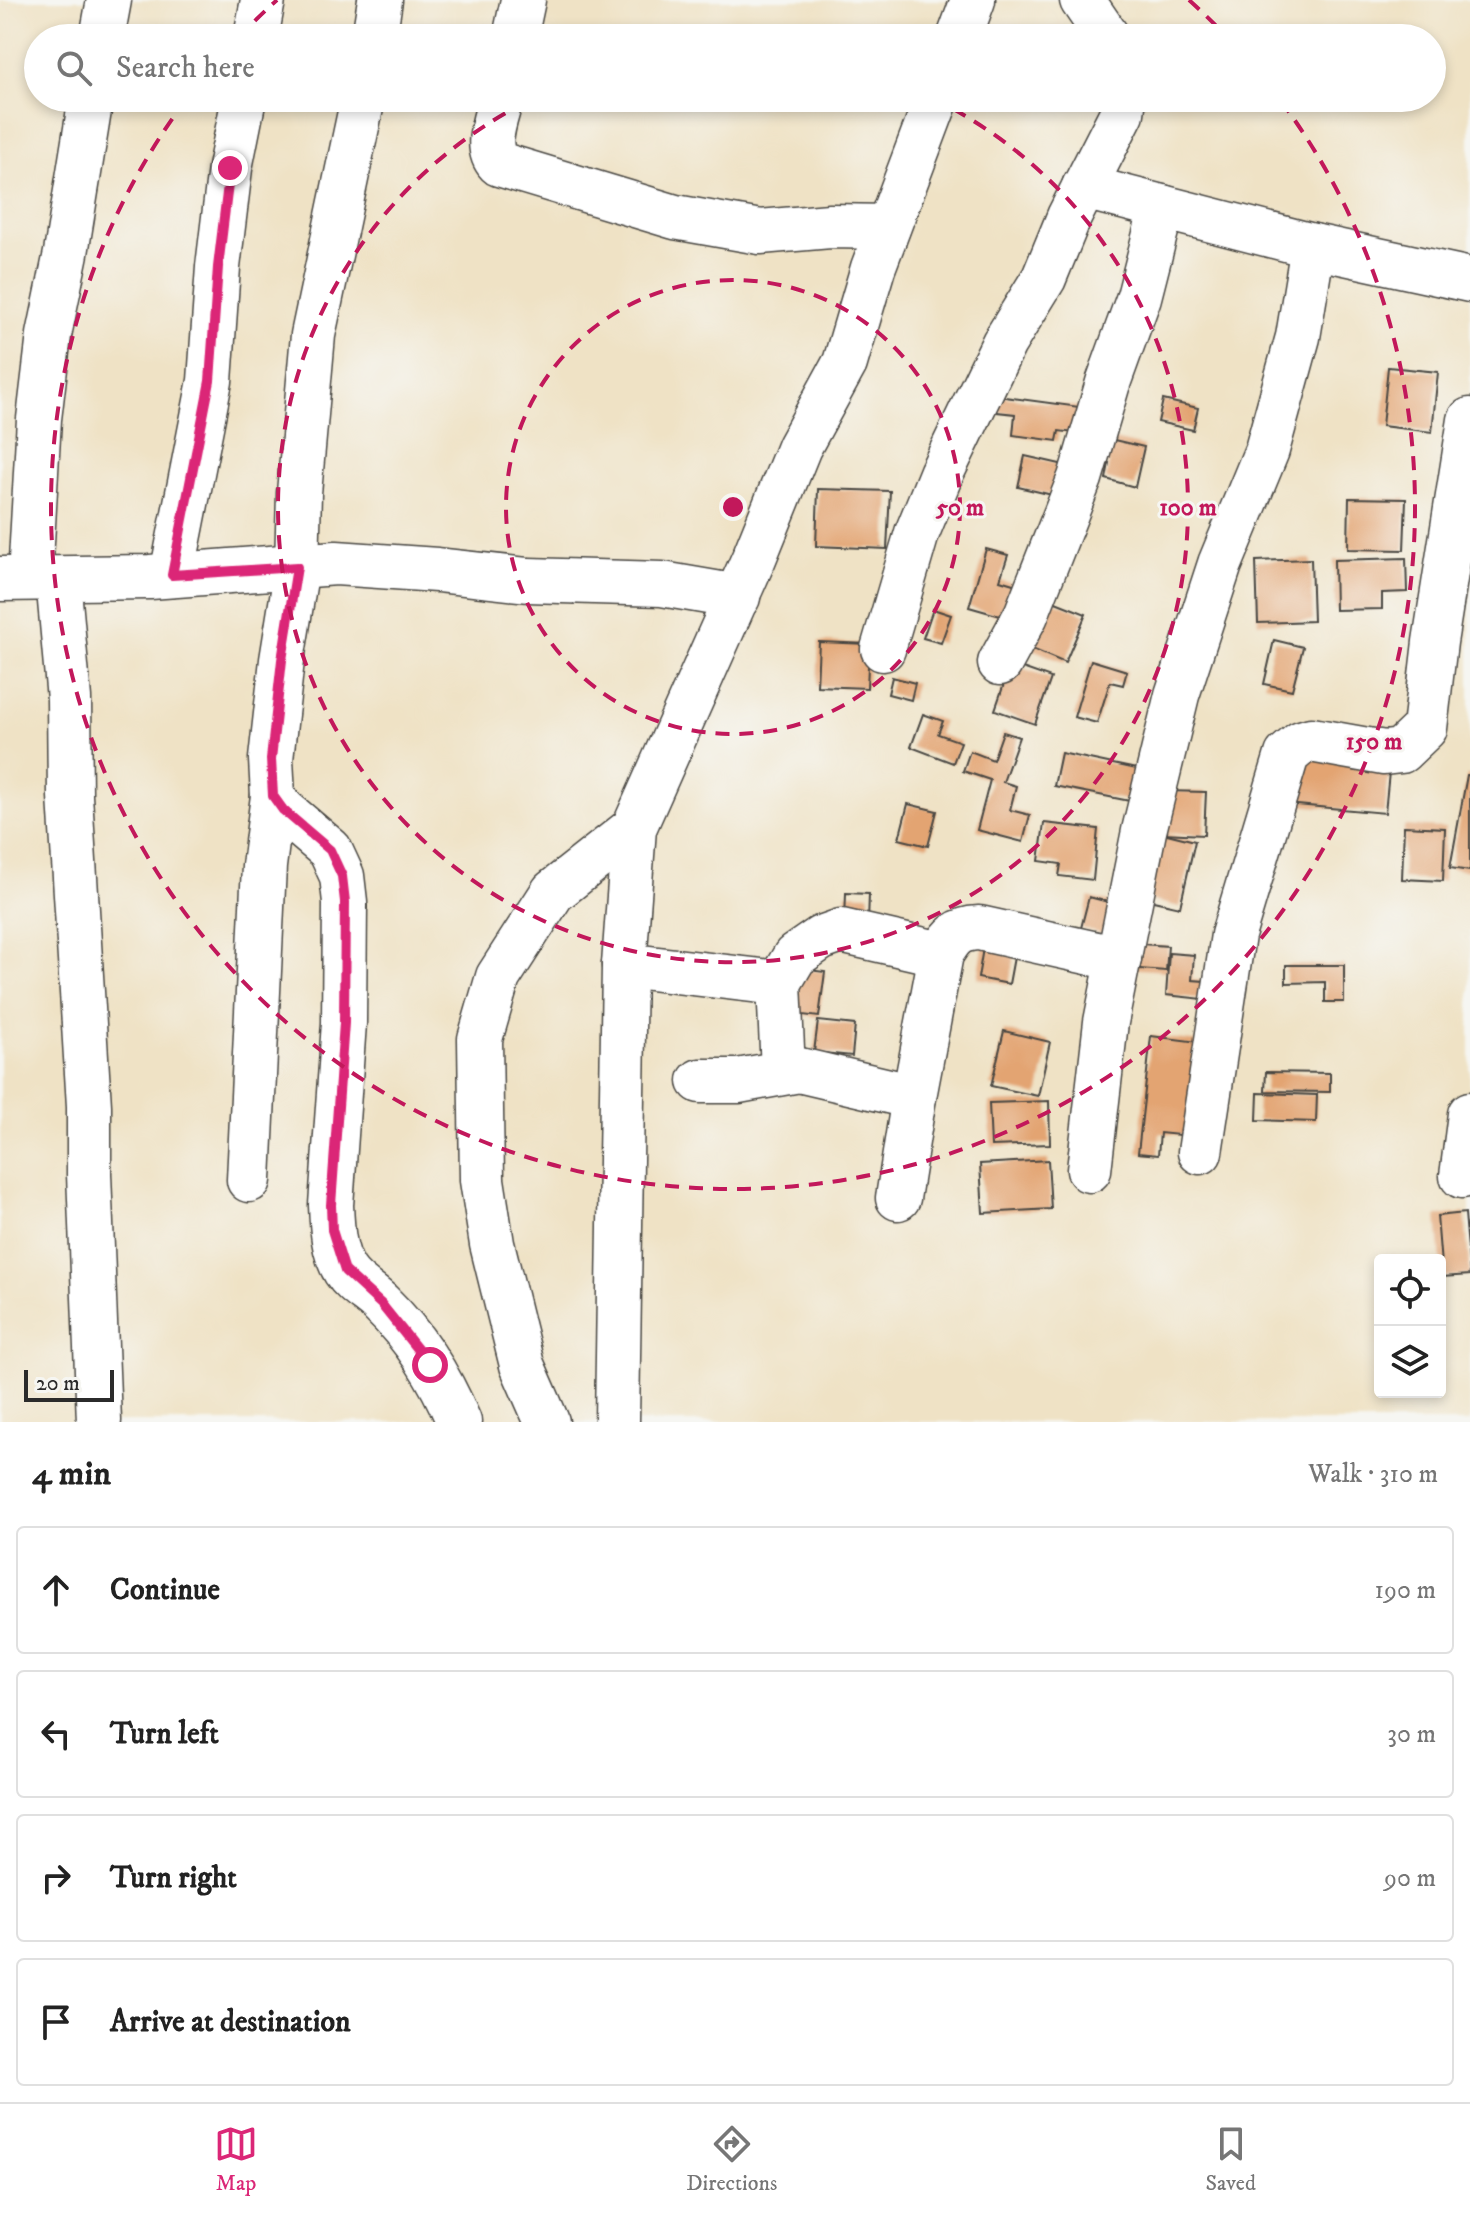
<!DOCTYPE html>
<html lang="en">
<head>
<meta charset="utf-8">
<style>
	body { margin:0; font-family:"IM FELL DW Pica",serif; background:#f2f2f2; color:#222 }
	.controls { position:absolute; right:24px; bottom:24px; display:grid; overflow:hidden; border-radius:8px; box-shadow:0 4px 12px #0003 }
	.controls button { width:72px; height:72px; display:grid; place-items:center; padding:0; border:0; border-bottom:2px solid #e0e0e0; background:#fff; color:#222; font:40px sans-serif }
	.scale { position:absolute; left:24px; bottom:20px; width:90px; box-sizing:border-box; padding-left:8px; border:4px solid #2b2b2b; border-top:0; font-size:22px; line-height:28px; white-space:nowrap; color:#2b2b2b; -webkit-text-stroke:6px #f6f6f2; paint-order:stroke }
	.stop { position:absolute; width:24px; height:24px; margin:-18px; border:6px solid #db2777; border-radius:50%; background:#fff }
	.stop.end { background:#db2777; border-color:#fff; box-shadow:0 2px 8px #0008 }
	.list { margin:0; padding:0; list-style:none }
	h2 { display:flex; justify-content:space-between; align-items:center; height:104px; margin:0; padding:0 32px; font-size:34px }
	h2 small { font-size:26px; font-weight:400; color:#767676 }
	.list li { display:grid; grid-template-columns:52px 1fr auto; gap:24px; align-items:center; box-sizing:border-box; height:128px; margin:0 16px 16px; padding:0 16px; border:2px solid #e0e0e0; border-radius:8px }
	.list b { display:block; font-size:30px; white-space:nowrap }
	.list em { font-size:26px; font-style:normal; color:#767676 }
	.icon { flex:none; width:44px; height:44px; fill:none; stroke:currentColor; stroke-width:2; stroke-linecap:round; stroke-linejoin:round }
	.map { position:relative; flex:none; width:1470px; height:1422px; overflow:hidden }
	.search { position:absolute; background:#fff; box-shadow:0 4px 12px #0003; left:24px; right:24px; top:24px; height:88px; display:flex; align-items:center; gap:20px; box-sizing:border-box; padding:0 28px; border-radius:44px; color:#767676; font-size:30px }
	.sheet { height:680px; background:#fff }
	nav { display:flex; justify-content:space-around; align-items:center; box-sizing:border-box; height:112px; border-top:2px solid #e0e0e0; background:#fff; font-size:22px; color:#767676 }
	nav a { display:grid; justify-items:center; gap:4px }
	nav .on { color:#db2777 }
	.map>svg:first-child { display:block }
	.building { fill:#e3a472 }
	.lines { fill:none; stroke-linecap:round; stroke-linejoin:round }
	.minor-casing { stroke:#484642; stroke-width:47 }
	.minor { stroke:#fff; stroke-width:44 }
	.route { stroke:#db2777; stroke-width:10 }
	.ring { fill:none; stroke:#c2185b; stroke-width:4; stroke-dasharray:14 10 }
	.centre { fill:#c2185b; stroke:#f6f6f2; stroke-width:4 }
	.ring-label { font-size:24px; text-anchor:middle; font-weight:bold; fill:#c2185b; stroke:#f6f6f2; stroke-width:6; stroke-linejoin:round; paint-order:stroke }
</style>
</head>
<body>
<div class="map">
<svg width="1470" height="1422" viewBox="0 0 1470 1422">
	<rect width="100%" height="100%" fill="#f6f6f2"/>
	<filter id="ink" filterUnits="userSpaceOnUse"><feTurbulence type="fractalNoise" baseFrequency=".0125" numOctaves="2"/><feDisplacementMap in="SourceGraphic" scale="16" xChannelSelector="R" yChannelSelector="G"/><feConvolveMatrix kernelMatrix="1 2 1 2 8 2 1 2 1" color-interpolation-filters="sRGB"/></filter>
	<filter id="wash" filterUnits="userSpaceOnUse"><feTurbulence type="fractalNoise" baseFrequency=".006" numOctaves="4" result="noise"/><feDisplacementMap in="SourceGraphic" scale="32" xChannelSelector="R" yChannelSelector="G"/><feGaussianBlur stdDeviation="1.8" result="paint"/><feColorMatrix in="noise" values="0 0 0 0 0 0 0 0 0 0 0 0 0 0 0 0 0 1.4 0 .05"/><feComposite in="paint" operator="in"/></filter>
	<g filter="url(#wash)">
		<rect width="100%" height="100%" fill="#efe2c5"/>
		<g id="blocks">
			<g class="building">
				<polygon points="1388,367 1438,372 1432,432 1382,426"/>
				<polygon points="990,395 1087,408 1083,434 1059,431 1057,441 1013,435 1015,414 988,411"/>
				<polygon points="1163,400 1198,408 1193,430 1158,422"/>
				<polygon points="1097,436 1144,447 1135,487 1106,479 1109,463 1092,459"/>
				<polygon points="1025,456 1069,466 1061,497 1018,487"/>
				<polygon points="818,489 890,491 887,549 816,546"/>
				<polygon points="1349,498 1406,499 1404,550 1348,549"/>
				<polygon points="986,549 1008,555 1000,580 1020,586 1011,619 969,607"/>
				<polygon points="1406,558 1407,592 1382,593 1382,609 1335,610 1334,560"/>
				<polygon points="1311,559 1313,621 1258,623 1256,561"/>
				<polygon points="1053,601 1086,614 1065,663 1032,649"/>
				<polygon points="933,609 951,615 941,643 923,638"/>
				<polygon points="1274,640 1303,647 1292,690 1264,684"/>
				<polygon points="819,642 869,644 867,688 817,686"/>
				<polygon points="1091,660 1127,671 1123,685 1110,682 1097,723 1074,717"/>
				<polygon points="1011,664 1051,678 1035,724 995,710"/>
				<polygon points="892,677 915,683 911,700 888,694"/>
				<polygon points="923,714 943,721 938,734 961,742 953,763 911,747"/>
				<polygon points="1003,732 1019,737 1003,782 1016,786 1010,810 1030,815 1023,842 977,830 990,780 963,771 970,751 993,760"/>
				<polygon points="1291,752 1390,762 1385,813 1286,804"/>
				<polygon points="1061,753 1146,771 1140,803 1054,786"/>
				<polygon points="1467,775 1470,775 1470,871 1450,868"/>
				<polygon points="1165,791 1206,792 1204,835 1163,833"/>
				<polygon points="908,804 937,811 928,846 899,839"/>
				<polygon points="1044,823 1098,829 1093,880 1059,876 1061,864 1039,861"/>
				<polygon points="1404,826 1445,828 1443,881 1402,879"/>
				<polygon points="1155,831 1195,841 1180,907 1140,898"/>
				<polygon points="846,893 869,894 868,923 845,922"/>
				<polygon points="1089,897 1112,903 1103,934 1081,928"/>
				<polygon points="985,936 1017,941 1009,984 978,978"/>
				<polygon points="1127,943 1168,946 1166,971 1126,968"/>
				<polygon points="1169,953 1194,955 1192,980 1205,981 1203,999 1166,995"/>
				<polygon points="1286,965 1344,965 1344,1002 1325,1002 1325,982 1286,983"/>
				<polygon points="801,969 825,972 819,1017 794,1014"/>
				<polygon points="818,1021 855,1025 852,1056 814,1052"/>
				<polygon points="1004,1031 1050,1042 1038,1096 991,1086"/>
				<polygon points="1151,1036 1199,1042 1189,1136 1160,1133 1158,1155 1138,1153"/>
				<polygon points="1266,1072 1330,1073 1330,1092 1265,1091"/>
				<polygon points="1258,1093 1317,1095 1316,1122 1257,1120"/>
				<polygon points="1049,1101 1050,1144 991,1146 989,1103"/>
				<polygon points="1048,1160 1051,1209 983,1213 980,1164"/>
				<polygon points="1465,1213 1470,1275 1442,1277 1437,1216"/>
			</g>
		</g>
	</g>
	<g filter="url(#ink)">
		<use href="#blocks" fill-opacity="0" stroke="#484642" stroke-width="2"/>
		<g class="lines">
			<defs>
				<g id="minor">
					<polyline points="1082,0 1108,38"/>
					<polyline points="102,38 109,0"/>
					<polyline points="256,38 263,0"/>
					<polyline points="374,38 380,0"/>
					<polyline points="515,38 523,0"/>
					<polyline points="959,38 973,0"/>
					<path d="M363,98L313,335L299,493L297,567L282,660L271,759L273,796L283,810L330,850L342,876L345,902L344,1023L331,1205C332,1227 333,1252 345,1271C354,1285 370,1293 381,1304C415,1337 441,1379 459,1422"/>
					<path d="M501,98C496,119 483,147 499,164L675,217L760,232L830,226L888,227"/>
					<polyline points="1084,187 1313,246 1470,280"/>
					<polyline points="172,575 210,381 218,267 230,168 244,98"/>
					<polyline points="30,578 39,419 49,335 66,253 91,98"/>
					<polyline points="0,579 150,577 336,563 437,570 528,580 662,584 738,597"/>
					<polyline points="58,579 69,699 70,796 89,1106 89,1174 99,1421"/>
					<polyline points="883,649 917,533 941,474 1004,343 1044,278 1069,217 1122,113 1124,98"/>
					<polyline points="1000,663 1026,615 1080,478 1108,383 1139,297 1162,207"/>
					<polyline points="624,965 779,983"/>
					<polyline points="783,1071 779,983 795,956 821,938 841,931 941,954"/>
					<polyline points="700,1081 738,1081 799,1070 914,1097"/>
					<polyline points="1200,1152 1233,935 1287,755 1301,743 1311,740 1384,753 1401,751 1425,728 1435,642 1470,420"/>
					<polyline points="1089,1170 1106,1022 1144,831 1177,695 1220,564 1267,450 1298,337 1313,246"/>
					<polyline points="1462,1176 1470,1114"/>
					<polyline points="249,1180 264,866 273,796"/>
					<path d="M898,1198L914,1097L941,954C952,936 957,929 979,928L1119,959"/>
					<polyline points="547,1422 522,1365 492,1244 482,1180 480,1039 498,977 553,892 634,828 754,558 799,447 845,363 873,268 937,98"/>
					<polyline points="617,1422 624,965 634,828"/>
				</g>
			</defs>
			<use href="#minor" class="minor-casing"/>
			<use href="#minor" class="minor"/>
		</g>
	</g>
	<g class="lines" filter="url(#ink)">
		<polyline class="route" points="230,168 218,267 210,381 172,575 297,567 282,660 271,759 273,796 283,810 330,850 342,876 345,902 344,1023 331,1205 332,1230 345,1271 381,1304 430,1365"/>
	</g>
	<g class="ring">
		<circle cx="733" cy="507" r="227"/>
		<path d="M932 98A455 455 0 1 1 534 98"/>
		<path d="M238 38A682 682 0 0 1 277 0M1189 0A682 682 0 0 1 1228 38M1281 101A682 682 0 1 1 185 101"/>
	</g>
	<circle cx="733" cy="507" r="12" class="centre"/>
	<g class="ring-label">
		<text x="960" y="515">50 m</text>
		<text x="1188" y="515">100 m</text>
		<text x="1374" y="749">150 m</text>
	</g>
</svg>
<div class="controls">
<button><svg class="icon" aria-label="locate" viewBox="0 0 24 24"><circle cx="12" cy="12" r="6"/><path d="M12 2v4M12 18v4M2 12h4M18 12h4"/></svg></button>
<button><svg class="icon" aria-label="layers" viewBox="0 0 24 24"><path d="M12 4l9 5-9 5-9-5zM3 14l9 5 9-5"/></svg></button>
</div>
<div class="scale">20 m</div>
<div class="stop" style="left:430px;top:1365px"></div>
<div class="stop end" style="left:230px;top:168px"></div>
<div class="search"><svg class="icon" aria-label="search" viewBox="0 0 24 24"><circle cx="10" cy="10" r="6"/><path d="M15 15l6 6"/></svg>Search here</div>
</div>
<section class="sheet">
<h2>4 min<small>Walk · 310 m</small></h2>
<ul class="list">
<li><svg class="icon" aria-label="ahead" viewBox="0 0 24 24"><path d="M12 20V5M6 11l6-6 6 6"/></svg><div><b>Continue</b></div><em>190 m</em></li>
<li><svg class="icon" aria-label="left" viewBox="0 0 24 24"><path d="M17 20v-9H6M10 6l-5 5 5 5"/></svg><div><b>Turn left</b></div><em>30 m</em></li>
<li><svg class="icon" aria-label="right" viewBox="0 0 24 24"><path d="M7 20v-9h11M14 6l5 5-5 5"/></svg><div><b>Turn right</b></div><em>90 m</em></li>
<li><svg class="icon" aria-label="arrive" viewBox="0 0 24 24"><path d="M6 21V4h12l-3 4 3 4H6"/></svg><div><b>Arrive at destination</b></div></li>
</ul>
</section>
<nav>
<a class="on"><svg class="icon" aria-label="map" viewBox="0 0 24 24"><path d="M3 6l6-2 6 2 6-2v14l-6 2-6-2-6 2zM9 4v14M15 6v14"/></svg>Map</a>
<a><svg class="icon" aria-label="directions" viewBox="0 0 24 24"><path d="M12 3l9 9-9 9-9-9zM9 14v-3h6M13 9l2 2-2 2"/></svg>Directions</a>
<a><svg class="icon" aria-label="saved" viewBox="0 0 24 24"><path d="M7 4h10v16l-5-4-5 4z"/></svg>Saved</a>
</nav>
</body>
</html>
